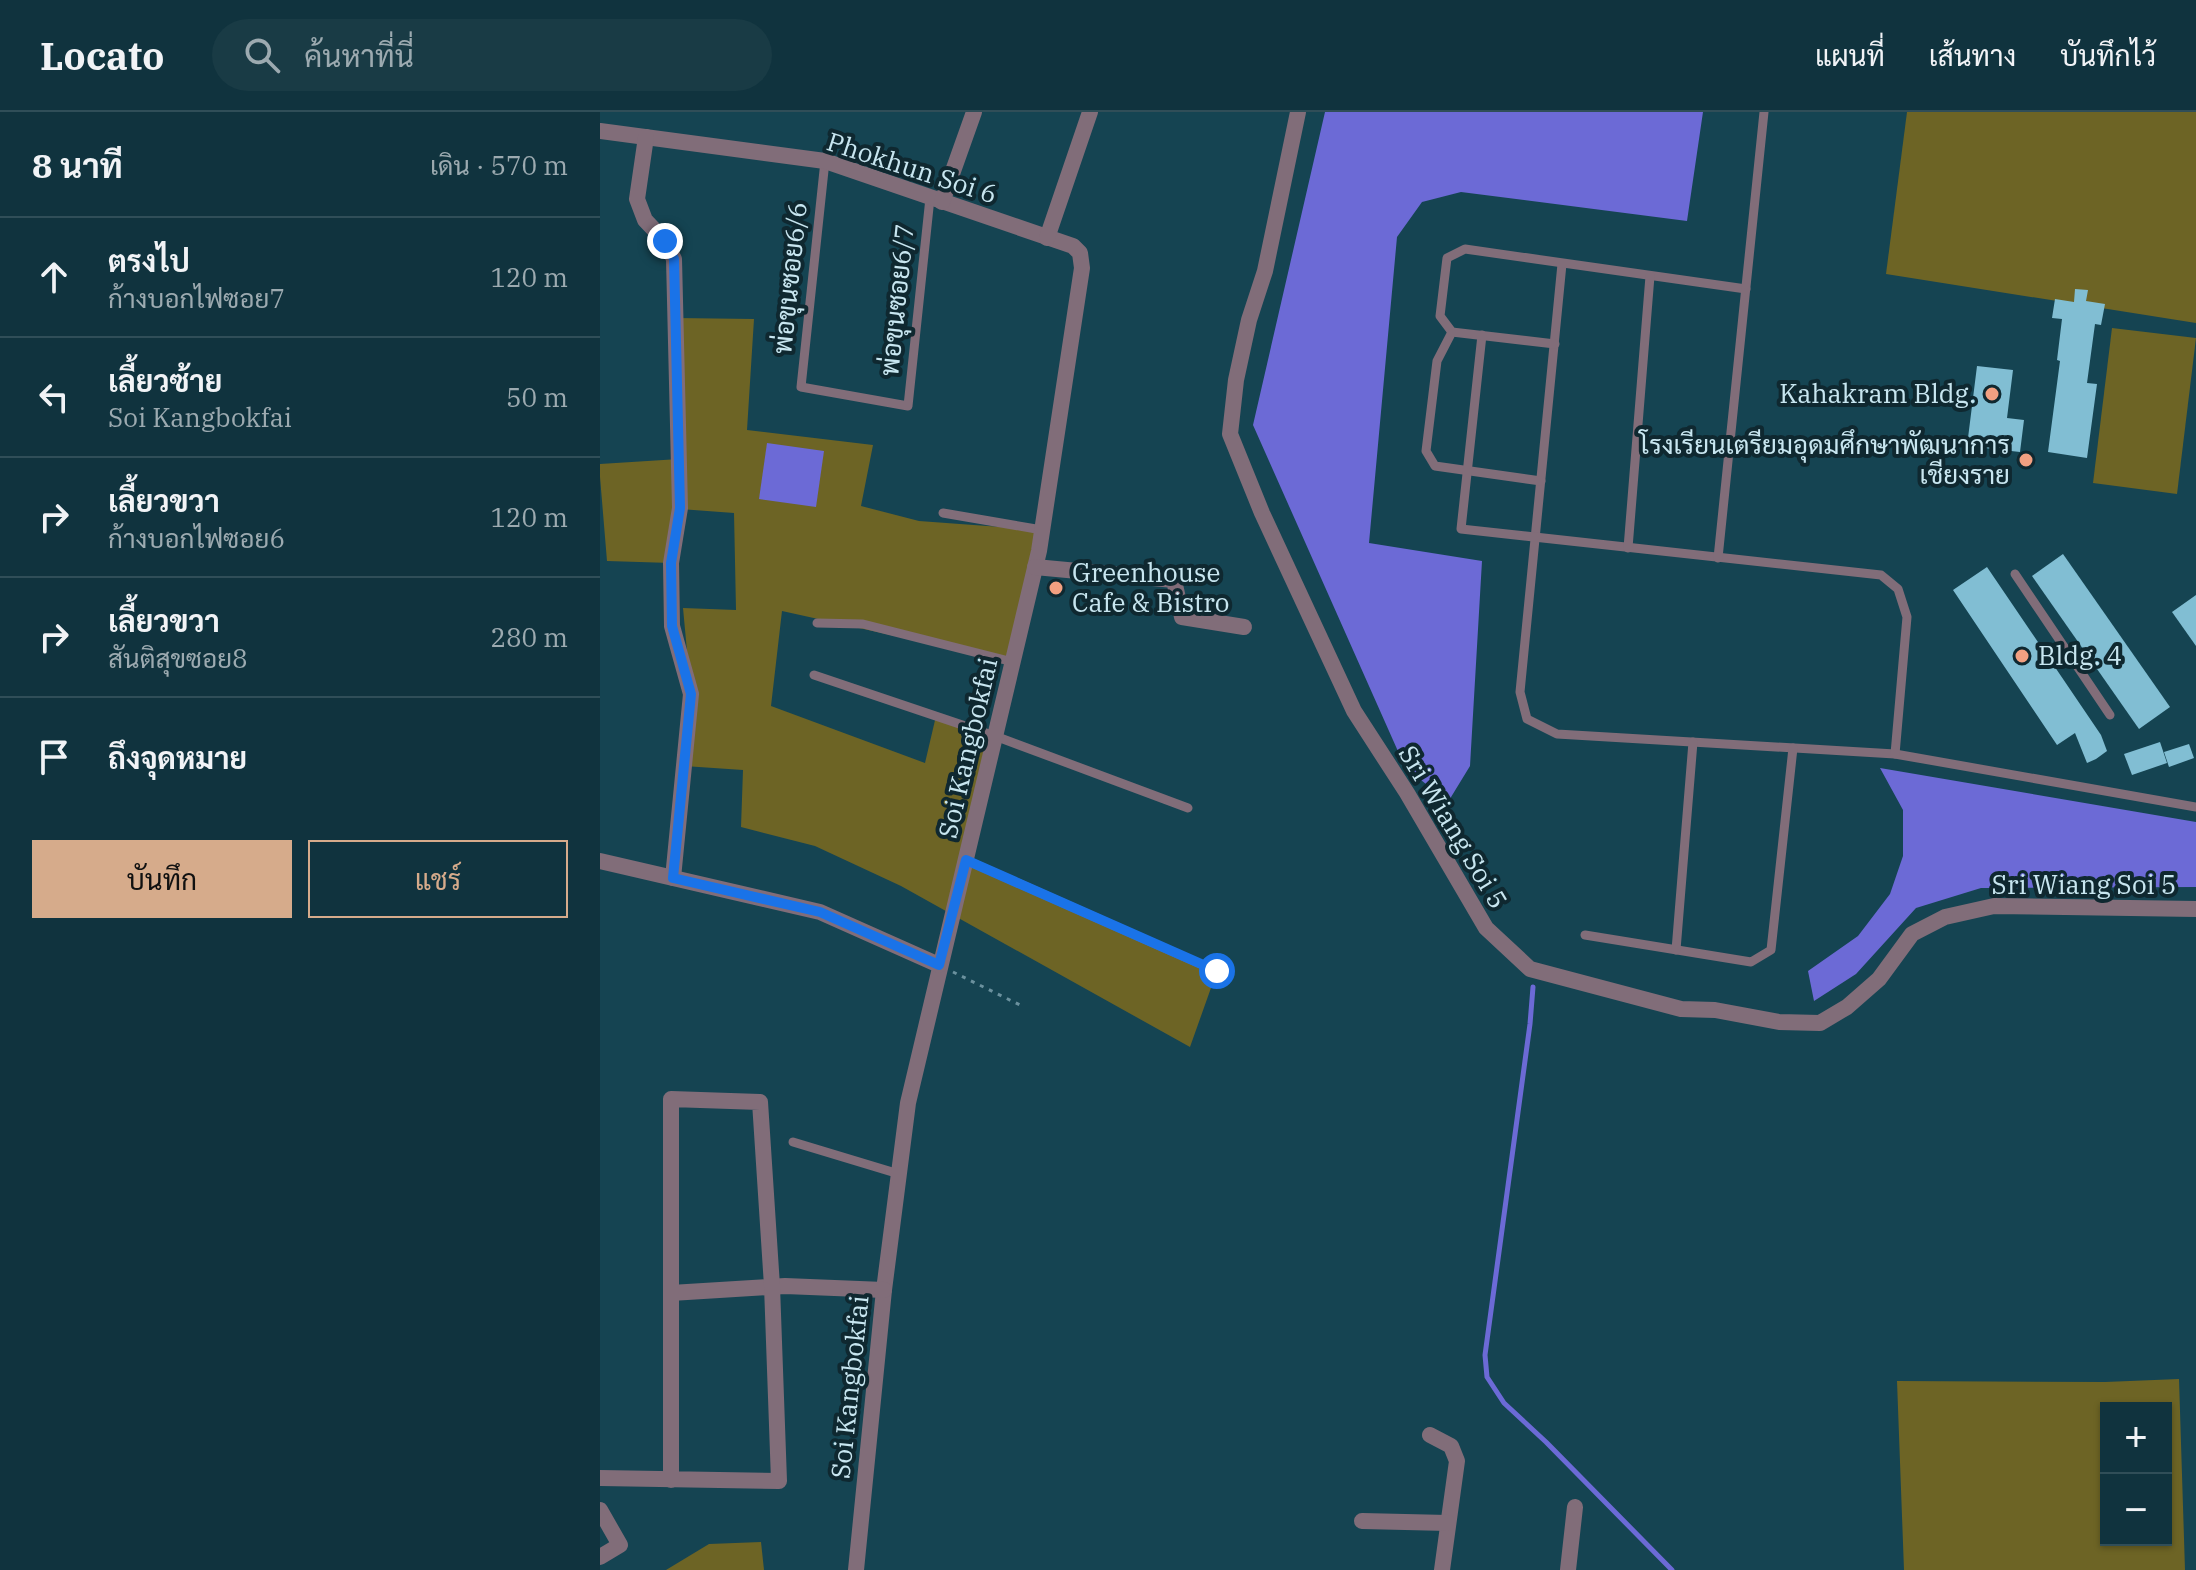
<!DOCTYPE html>
<html lang="th">
<head>
<meta charset="utf-8">
<style>
	body { margin:0; font-family:"IBM Plex Serif",Sarabun,serif; background:#193b45; color:#f1f3f6 }
	.controls { position:absolute; right:24px; bottom:24px; display:grid; overflow:hidden; border-radius:0px; box-shadow:0 2px 6px #0004 }
	.controls button { width:72px; height:72px; display:grid; place-items:center; padding:0; border:0; border-bottom:2px solid #304e58; background:#10333e; color:#f1f3f6; font:40px sans-serif }
	.stop { position:absolute; width:24px; height:24px; margin:-18px; border:6px solid #1a73e8; border-radius:50%; background:#fff }
	.stop.end { background:#1a73e8; border-color:#fff; box-shadow:0 2px 8px #0008 }
	.list { margin:0; padding:0; list-style:none }
	h2 { display:flex; justify-content:space-between; align-items:center; height:104px; margin:0; padding:0 32px; font-size:34px }
	h2 small { font-size:26px; font-weight:400; color:#9caab0 }
	.list li { display:grid; grid-template-columns:52px 1fr auto; gap:24px; align-items:center; box-sizing:border-box; height:120px; padding:0 32px; border-top:2px solid #304e58 }
	.list b { display:block; font-size:30px; white-space:nowrap }
	.list p { margin:0; font-size:26px; white-space:nowrap; color:#9caab0 }
	.list em { font-size:26px; font-style:normal; color:#9caab0 }
	.actions { display:flex; gap:16px; padding:24px 32px }
	.actions a { flex:1; padding:18px 0; border:2px solid #d6ab8b; border-radius:0px; text-align:center; font-size:28px; color:#d6ab8b }
	.actions .main { background:#d6ab8b; color:#111 }
	.icon { flex:none; width:44px; height:44px; fill:none; stroke:currentColor; stroke-width:2; stroke-linecap:round; stroke-linejoin:round }
	.map { position:relative; flex:none; width:1596px; height:1458px; overflow:hidden }
	header { display:flex; align-items:center; gap:48px; box-sizing:border-box; height:112px; padding:0 40px; background:#10333e; border-bottom:2px solid #304e58 }
	header strong { font-size:38px }
	nav { display:flex; gap:44px; margin-inline-start:auto; font-size:28px }
	.search { width:560px; height:72px; background:#193b45; display:flex; align-items:center; gap:20px; box-sizing:border-box; padding:0 28px; border-radius:44px; color:#9caab0; font-size:30px }
	main { display:flex }
	aside { flex:1; background:#10333e }
	.map>svg:first-child { display:block }
	.green { fill:#6d6425; fill-rule:evenodd }
	.water { fill:#6c6ad6 }
	.lines { fill:none; stroke-linecap:round; stroke-linejoin:round }
	.stream { stroke:#6c6ad6; stroke-width:5 }
	.building { fill:#81bed3 }
	.path { stroke:#6b919e; stroke-width:3; stroke-dasharray:4 6; stroke-linecap:butt }
	.lane { stroke:#816d79; stroke-width:9 }
	.street { stroke:#816d79; stroke-width:16 }
	.route { stroke:#1a73e8; stroke-width:10 }
	.poi-dot { fill:#f2a081; stroke:#0f2830; stroke-width:3 }
	.labels { text-anchor:middle; stroke-width:8; stroke-linejoin:round; paint-order:stroke }
	.street-label { font-size:26px; fill:#c8e6f0; stroke:#0f2830 }
	.poi-label { font-size:26px; fill:#c8e6f0; stroke:#0f2830; text-anchor:end }
</style>
</head>
<body>
<header>
<strong>Locato</strong>
<div class="search"><svg class="icon" aria-label="search" viewBox="0 0 24 24"><circle cx="10" cy="10" r="6"/><path d="M15 15l6 6"/></svg>ค้นหาที่นี่</div>
<nav><a>แผนที่</a><a>เส้นทาง</a><a>บันทึกไว้</a></nav>
</header>
<main>
<aside>
<h2>8 นาที<small>เดิน · 570 m</small></h2>
<ul class="list">
<li><svg class="icon" aria-label="ahead" viewBox="0 0 24 24"><path d="M12 20V5M6 11l6-6 6 6"/></svg><div><b>ตรงไป</b><p>ก้างบอกไฟซอย7</p></div><em>120 m</em></li>
<li><svg class="icon" aria-label="left" viewBox="0 0 24 24"><path d="M17 20v-9H6M10 6l-5 5 5 5"/></svg><div><b>เลี้ยวซ้าย</b><p>Soi Kangbokfai</p></div><em>50 m</em></li>
<li><svg class="icon" aria-label="right" viewBox="0 0 24 24"><path d="M7 20v-9h11M14 6l5 5-5 5"/></svg><div><b>เลี้ยวขวา</b><p>ก้างบอกไฟซอย6</p></div><em>120 m</em></li>
<li><svg class="icon" aria-label="right" viewBox="0 0 24 24"><path d="M7 20v-9h11M14 6l5 5-5 5"/></svg><div><b>เลี้ยวขวา</b><p>สันติสุขซอย8</p></div><em>280 m</em></li>
<li><svg class="icon" aria-label="arrive" viewBox="0 0 24 24"><path d="M6 21V4h12l-3 4 3 4H6"/></svg><div><b>ถึงจุดหมาย</b></div></li>
</ul>
<div class="actions"><a class="main">บันทึก</a><a>แชร์</a></div>
</aside>
<div class="map">
<svg width="1596" height="1458" viewBox="0 0 1596 1458">
	<rect width="100%" height="100%" fill="#154452"/>
	<g class="green">
		<polygon points="1307,0 1596,0 1596,211 1286,162"/>
		<polygon points="76,206 154,207 147,318 273,333 261,394 319,409 442,418 413,550 182,499 171,594 325,651 336,604 395,624 367,748 617,859 590,935 301,774 215,734 141,715 143,658 84,654 91,582 83,496 136,498 134,401 80,397 71,451 7,449 0,365 0,352 79,347"/>
		<polygon points="1512,216 1596,226 1577,382 1493,371"/>
		<path d="M1579,1267L1585,1458H1304L1297,1269L1505,1270ZM1506,1296H1566V1428H1506Z"/>
		<polygon points="161,1430 164,1458 66,1458 109,1432"/>
	</g>
	<g class="water">
		<polygon points="725,0 1103,0 1087,109 861,80 822,90 797,125 769,431 882,449 870,654 848,690 805,655 653,313"/>
		<polygon points="167,331 224,339 216,395 159,387"/>
		<polygon points="1280,656 1596,710 1596,775 1381,776 1316,796 1256,862 1214,889 1208,859 1258,824 1290,782 1303,744 1303,698"/>
	</g>
	<g class="lines">
		<polyline class="stream" points="933,875 930,912 885,1243 887,1265 904,1291 946,1330 1072,1458"/>
	</g>
	<g class="building">
		<polygon points="1475,177 1488,178 1486,189 1505,192 1501,213 1495,212 1487,271 1497,272 1487,346 1448,340 1460,249 1457,248 1462,207 1452,206 1455,187 1474,190"/>
		<polygon points="1377,254 1413,258 1407,306 1424,308 1420,340 1367,334"/>
		<polygon points="1463,442 1570,595 1539,617 1432,464"/>
		<polygon points="1387,455 1501,623 1507,639 1496,647 1487,651 1475,621 1457,633 1353,478"/>
		<polygon points="1596,483 1596,534 1572,500"/>
		<polygon points="1560,630 1567,651 1532,663 1524,642"/>
		<polygon points="1589,632 1594,646 1569,655 1564,640"/>
	</g>
	<g class="lines">
		<polyline class="path" points="353,860 422,894"/>
		<g class="lane">
			<polyline points="225,49 201,275 308,294 330,86"/>
			<polyline points="962,152 920,580 927,607 957,622 1295,642 1596,695"/>
			<polyline points="852,220 837,249 826,339 835,354 941,369"/>
			<polyline points="882,223 861,417 1281,463 1298,477 1307,505 1295,642"/>
			<polyline points="955,232 852,220 840,204 847,146 865,137 1146,177"/>
			<polyline points="343,401 442,418"/>
			<polyline points="1028,436 1050,164"/>
			<polyline points="1118,446 1164,0"/>
			<polyline points="1415,462 1510,603"/>
			<polyline points="217,511 263,512 413,550"/>
			<polyline points="214,563 395,624 588,696"/>
			<polyline points="366,748 623,862"/>
			<polyline points="985,823 1151,850 1171,838 1193,636"/>
			<polyline points="1076,838 1093,630"/>
			<polyline points="193,1030 299,1062"/>
		</g>
		<g class="street">
			<polyline points="698,0 665,159 649,208 636,268 630,322 662,401 754,599 807,681 886,816 930,857 1081,897 1115,898 1179,910 1220,911 1247,895 1279,867 1312,822 1345,805 1394,794 1596,797"/>
			<polyline points="0,19 225,49 473,134 480,141 482,156 439,439 308,991 284,1178 256,1458"/>
			<polyline points="46,25 37,87 45,108 65,129 74,147 80,396 71,451 72,514 91,582 73,766"/>
			<polyline points="342,90 374,0"/>
			<polyline points="447,126 490,0"/>
			<polyline points="435,455 574,468 582,505 644,515"/>
			<polyline points="0,749 220,800 339,853"/>
			<polyline points="71,1181 185,1174 284,1178"/>
			<polyline points="830,1323 851,1334 857,1349 842,1458"/>
			<polyline points="0,1366 179,1369 172,1174 160,990 71,987 71,1368"/>
			<polyline points="0,1398 20,1433 0,1445"/>
			<polyline points="762,1409 848,1411"/>
			<polyline points="968,1458 975,1395"/>
		</g>
	</g>
	<g class="lines">
		<polyline class="route" points="65,129 74,147 80,396 71,451 72,514 91,582 73,766 220,800 339,853 366,748 617,859"/>
	</g>
	<g class="poi-dot">
		<circle cx="1392" cy="282" r="8"/>
		<circle cx="1426" cy="348" r="8"/>
		<circle cx="456" cy="476" r="8"/>
		<circle cx="1422" cy="544" r="8"/>
	</g>
	<g class="labels">
		<g class="street-label">
			<text transform="translate(312 56) rotate(18)" y="9">Phokhun Soi 6</text>
			<text transform="translate(190 166) rotate(-84)" y="9">พ่อขุนซอย6/6</text>
			<text transform="translate(297 188) rotate(-84)" y="9">พ่อขุนซอย6/7</text>
			<text transform="translate(368 636) rotate(-77)" y="9">Soi Kangbokfai</text>
			<text transform="translate(853 715) rotate(59)" y="9">Sri Wiang Soi 5</text>
			<text x="1484" y="782">Sri Wiang Soi 5</text>
			<text transform="translate(250 1275) rotate(-84)" y="9">Soi Kangbokfai</text>
		</g>
		<g class="poi-label">
			<text x="1376" y="291">Kahakram Bldg.</text>
			<text x="1410" y="342">โรงเรียนเตรียมอุดมศึกษาพัฒนาการ<tspan x="1410" dy="30">เชียงราย</tspan></text>
			<text x="472" y="470" text-anchor="start">Greenhouse<tspan x="472" dy="30">Cafe &amp; Bistro</tspan></text>
			<text x="1438" y="553" text-anchor="start">Bldg. 4</text>
		</g>
	</g>
</svg>
<div class="controls">
<button>+</button>
<button>−</button>
</div>
<div class="stop" style="left:617px;top:859px"></div>
<div class="stop end" style="left:65px;top:129px"></div>
</div>
</main>
</body>
</html>
